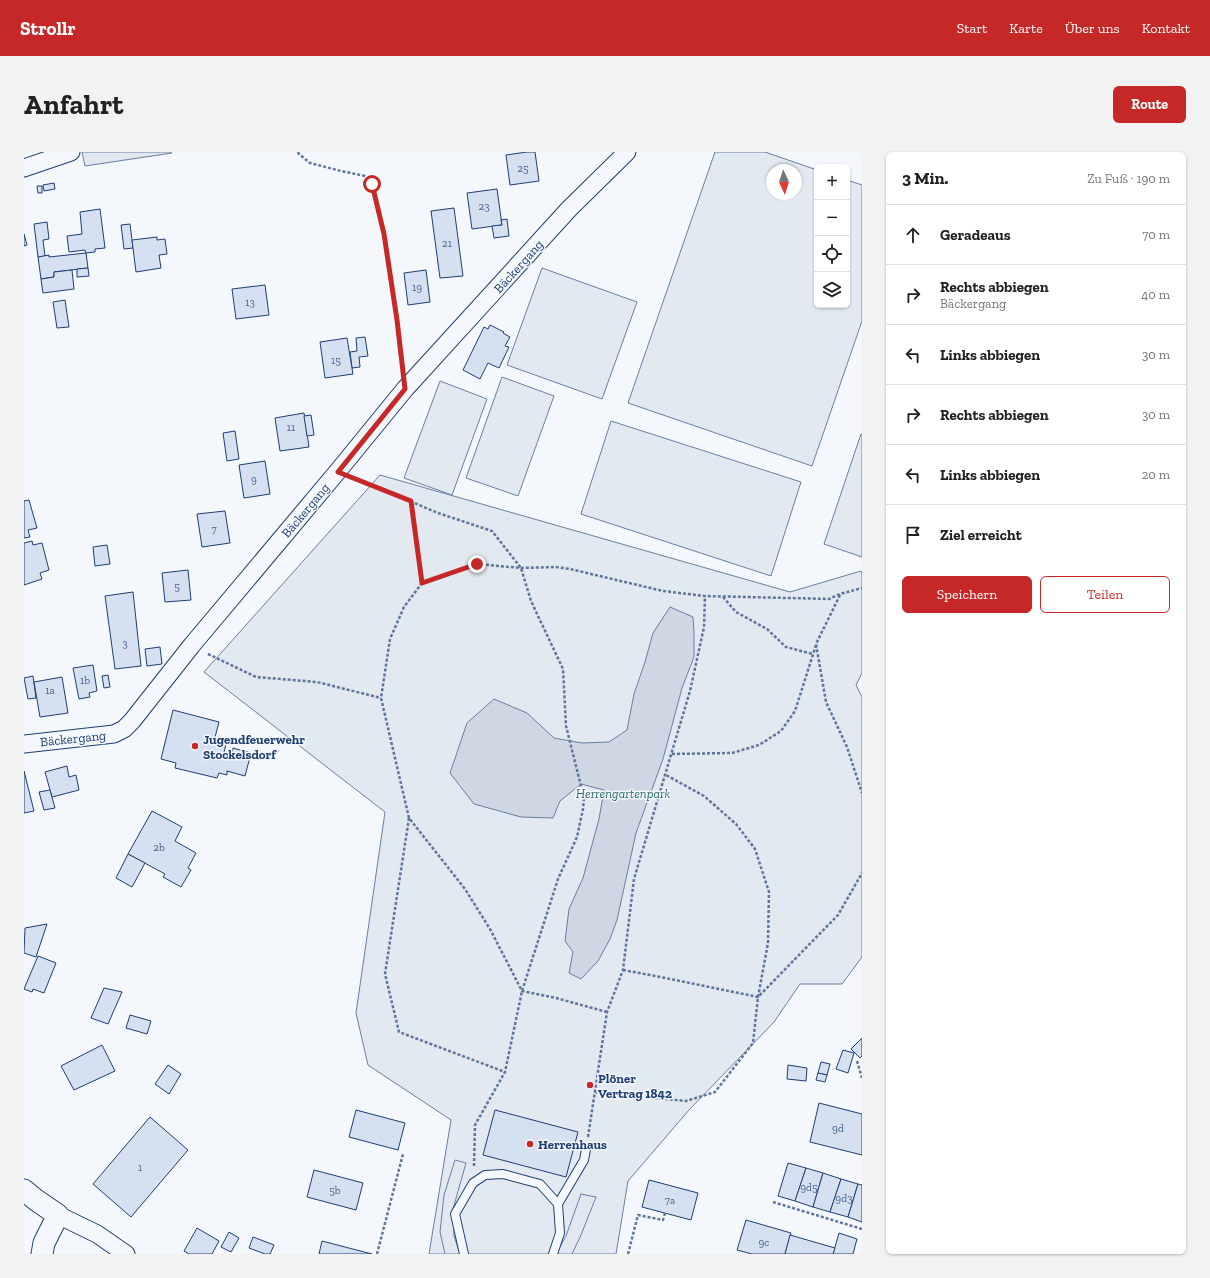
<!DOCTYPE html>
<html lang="de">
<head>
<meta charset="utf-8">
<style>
	body { margin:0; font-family:"Zilla Slab",serif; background:#f2f2f2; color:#202124 }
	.controls { position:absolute; right:12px; top:12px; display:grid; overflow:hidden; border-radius:6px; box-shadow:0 1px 3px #0004 }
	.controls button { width:36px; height:36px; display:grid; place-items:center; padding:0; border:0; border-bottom:1px solid #e0e0e0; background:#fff; color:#202124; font:20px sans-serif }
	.compass { position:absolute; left:742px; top:12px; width:36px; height:36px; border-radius:50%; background:#fff; box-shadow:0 1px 3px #0004; rotate:176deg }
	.stop { position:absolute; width:12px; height:12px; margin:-9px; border:3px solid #c62828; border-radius:50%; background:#fff }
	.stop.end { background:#c62828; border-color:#fff; box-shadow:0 1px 4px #0008 }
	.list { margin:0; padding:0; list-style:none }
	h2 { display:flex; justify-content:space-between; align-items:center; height:52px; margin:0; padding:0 16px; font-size:17px }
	h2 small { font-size:13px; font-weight:400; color:#757577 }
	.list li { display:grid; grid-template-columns:26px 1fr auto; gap:12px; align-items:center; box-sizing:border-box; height:60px; padding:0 16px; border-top:1px solid #e0e0e0 }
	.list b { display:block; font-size:15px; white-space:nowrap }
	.list p { margin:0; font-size:13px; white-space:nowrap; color:#757577 }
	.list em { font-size:13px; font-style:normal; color:#757577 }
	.actions { display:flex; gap:8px; padding:12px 16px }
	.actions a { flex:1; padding:9px 0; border:1px solid #c62828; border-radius:6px; text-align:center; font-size:14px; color:#c62828 }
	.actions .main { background:#c62828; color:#fff }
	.icon { flex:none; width:22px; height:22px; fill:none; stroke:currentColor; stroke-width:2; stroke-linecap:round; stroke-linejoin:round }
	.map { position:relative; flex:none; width:838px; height:1102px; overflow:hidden; border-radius:6px }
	header { display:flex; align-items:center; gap:24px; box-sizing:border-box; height:56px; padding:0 20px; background:#c62828; color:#fff }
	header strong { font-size:19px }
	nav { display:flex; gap:22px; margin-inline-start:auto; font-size:14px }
	.intro { display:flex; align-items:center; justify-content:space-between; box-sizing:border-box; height:96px; padding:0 24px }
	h1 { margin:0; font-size:28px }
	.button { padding:10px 18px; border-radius:6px; background:#c62828; color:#fff; font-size:14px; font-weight:700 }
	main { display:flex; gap:24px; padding:0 24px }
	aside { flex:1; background:#fff; border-radius:6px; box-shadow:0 1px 3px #0004 }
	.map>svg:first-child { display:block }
	.green { fill:#e3e9f0; stroke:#687fa3; fill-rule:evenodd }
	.parking { fill:#e3e8f0; stroke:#687fa3 }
	.water { fill:#cfd7e4; stroke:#687fa3 }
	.building { fill:#d5e0f0; stroke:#1d3f73 }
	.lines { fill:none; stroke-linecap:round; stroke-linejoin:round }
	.service-casing { stroke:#1d3f73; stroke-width:10 }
	.minor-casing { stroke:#1d3f73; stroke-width:19 }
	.tertiary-casing { stroke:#1d3f73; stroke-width:23 }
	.path { stroke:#5e769c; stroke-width:2.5; stroke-dasharray:3 2; stroke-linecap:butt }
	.service { stroke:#f4f7fb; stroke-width:8 }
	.minor { stroke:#f4f7fb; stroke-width:17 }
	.tertiary { stroke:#f4f7fb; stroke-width:21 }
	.route { stroke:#c62828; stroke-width:5 }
	.poi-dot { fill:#c62828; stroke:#f4f7fb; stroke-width:1.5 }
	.labels { text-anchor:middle; stroke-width:3; stroke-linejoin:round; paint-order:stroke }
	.number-label { font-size:11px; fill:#4b6792 }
	.street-label { font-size:13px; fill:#1d3f73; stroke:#f4f7fb }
	.poi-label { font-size:13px; font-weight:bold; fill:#1d3f73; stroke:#f4f7fb; text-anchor:start }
	.park-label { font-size:13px; font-style:italic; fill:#2c6c60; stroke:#f4f7fb }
</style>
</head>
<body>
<header>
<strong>Strollr</strong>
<nav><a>Start</a><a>Karte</a><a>Über uns</a><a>Kontakt</a></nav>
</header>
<div class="intro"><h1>Anfahrt</h1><a class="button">Route</a></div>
<main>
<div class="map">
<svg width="838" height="1102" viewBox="0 0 838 1102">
	<rect width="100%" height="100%" fill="#f4f7fb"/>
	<g class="green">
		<path d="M691,0H741L793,18V153H823V28L838,33V169L788,314L604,251ZM748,18H772V42H748Z"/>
		<polygon points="518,116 613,150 578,247 483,213"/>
		<polygon points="478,225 530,244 494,344 442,326"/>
		<polygon points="416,229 463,247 428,343 380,326"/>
		<polygon points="587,269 777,330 747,424 557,362"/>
		<polygon points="837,282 838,282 838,405 800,392"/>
		<polygon points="356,323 766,440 837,419 838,422 838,521 832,533 838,545 838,805 818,832 776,832 750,870 665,958 604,1029 592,1102 405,1102 427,968 344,913 332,861 361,660 180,520"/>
	</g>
	<g class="parking">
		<polygon points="58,0 147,0 148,1 61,14"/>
		<polygon points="431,1008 442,1011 429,1057 430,1084 436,1102 421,1102 416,1080 420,1043"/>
		<polygon points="557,1042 572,1045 557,1083 548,1102 532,1102 542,1084"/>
	</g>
	<polygon class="water" points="646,455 669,465 670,481 670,505 658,536 639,607 612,681 593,768 586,787 574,809 557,827 545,821 549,800 541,789 545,757 559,726 575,667 580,638 557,632 536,649 529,666 497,665 450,652 426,621 443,571 470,547 503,561 530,586 558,591 585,590 603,578 610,542 621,510 629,481"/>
	<g class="building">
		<polygon points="503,0 511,0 515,29 486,33 482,3"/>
		<polygon points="30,31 31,37 20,39 19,33"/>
		<polygon points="13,34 18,34 18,41 14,41"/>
		<polygon points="473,37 478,73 448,77 443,41"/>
		<polygon points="430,56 439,124 416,126 407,59"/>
		<polygon points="76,57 81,96 71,97 71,100 62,101 61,98 45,100 43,84 58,82 56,60"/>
		<polygon points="483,67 485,84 470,86 468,74 478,73 477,68"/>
		<polygon points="23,70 25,87 19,88 21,104 14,105 10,72"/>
		<polygon points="106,72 109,96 100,97 97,73"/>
		<polygon points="0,82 3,93 0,94"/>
		<polygon points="133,85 133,88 141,87 143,102 135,103 137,116 112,120 108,88"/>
		<polygon points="62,101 64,116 30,120 30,125 17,127 14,105 25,103 25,105"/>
		<polygon points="64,116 65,124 53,125 53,117"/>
		<polygon points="48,118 50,137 19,141 17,127 30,125 30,120"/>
		<polygon points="402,118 406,150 384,153 380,121"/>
		<polygon points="241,133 245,163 212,167 208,137"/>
		<polygon points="41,148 45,175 33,176 29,150"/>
		<polygon points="466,173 480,180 479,181 486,185 481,194 485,195 475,216 464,211 456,227 439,218 460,175 464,177"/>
		<polygon points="341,185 344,204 335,205 336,215 328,216 326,200 333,199 332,186"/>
		<polygon points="323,186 329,222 301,226 296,190"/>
		<polygon points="280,261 285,295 256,299 251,266"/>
		<polygon points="287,263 290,283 283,284 280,264"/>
		<polygon points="211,279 215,307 203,309 199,281"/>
		<polygon points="241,309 246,342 220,346 215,313"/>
		<polygon points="5,348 13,376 4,378 6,385 0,386 0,349"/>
		<polygon points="201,359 206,391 178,395 173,362"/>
		<polygon points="8,389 9,393 18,391 25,418 16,421 18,427 0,433 0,391"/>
		<polygon points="83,393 86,412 71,414 69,395"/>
		<polygon points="164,418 167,448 141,450 138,421"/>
		<polygon points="109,440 117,514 91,517 81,444"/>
		<polygon points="136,495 138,512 123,514 121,497"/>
		<polygon points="69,513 73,539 65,541 66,545 55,547 49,516"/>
		<polygon points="84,523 86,535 80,536 78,524"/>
		<polygon points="9,524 12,546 4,547 0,526"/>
		<polygon points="38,525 44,561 16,565 10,530"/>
		<polygon points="149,558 195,570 190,589 202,592 199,605 207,607 209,596 227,601 221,624 203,619 203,623 195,621 193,626 151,616 152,611 137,607"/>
		<polygon points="43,614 45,625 52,623 55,638 28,645 21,620"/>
		<polygon points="0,619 10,659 0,661"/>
		<polygon points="26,638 31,656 20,658 15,640"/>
		<polygon points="128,659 158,675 151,689 172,701 164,716 167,718 157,735 139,725 141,722 104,702"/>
		<polygon points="104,702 121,711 108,735 92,726"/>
		<polygon points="23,772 12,805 0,801 1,776"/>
		<polygon points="14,804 32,811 20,841 9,837 8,840 0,837"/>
		<polygon points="80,836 98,840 84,872 67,866"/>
		<polygon points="106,863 127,869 123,882 102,876"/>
		<polygon points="838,886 838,904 836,906 827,897"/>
		<polygon points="78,893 91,919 50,938 37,914"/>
		<polygon points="819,898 830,901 824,921 812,917"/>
		<polygon points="797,910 806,912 803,923 794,921"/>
		<polygon points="144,913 157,922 145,942 131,932"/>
		<polygon points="764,913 783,916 782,929 763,927"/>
		<polygon points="794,921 803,923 801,930 792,928"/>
		<polygon points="795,951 838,962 838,1003 786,990"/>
		<polygon points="332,958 381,971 374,998 325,985"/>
		<polygon points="471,958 554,980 542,1025 459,1003"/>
		<polygon points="126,965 164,998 107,1065 69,1032"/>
		<polygon points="764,1011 782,1016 771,1049 754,1044"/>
		<polygon points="782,1016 799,1021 789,1055 771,1049"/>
		<polygon points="290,1018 339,1031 332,1058 283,1045"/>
		<polygon points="799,1021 817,1027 806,1060 789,1055"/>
		<polygon points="817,1027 834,1032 824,1065 806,1060"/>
		<polygon points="625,1028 674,1041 667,1068 618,1055"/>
		<polygon points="834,1032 838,1033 838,1070 824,1065"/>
		<polygon points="722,1068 767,1081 761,1102 728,1102 713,1098"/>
		<polygon points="173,1076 195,1089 188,1102 165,1102 160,1099"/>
		<polygon points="205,1080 215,1086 207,1100 197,1095"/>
		<polygon points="815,1081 833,1087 829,1102 809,1102"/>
		<polygon points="766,1083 811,1096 809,1102 761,1102"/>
		<polygon points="229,1085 250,1093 246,1102 241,1102 225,1096"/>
		<polygon points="298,1089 348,1102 295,1102"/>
	</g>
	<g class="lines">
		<defs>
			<g id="service">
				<polyline points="534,1052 560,1008 562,997"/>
				<polyline points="440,1102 431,1062 449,1031 461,1023 479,1022 516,1032 534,1052 536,1081 529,1102"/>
			</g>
			<g id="minor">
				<polyline points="0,16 47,0"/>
				<polyline points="0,592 90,582 100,577 108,569 168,493 314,319 381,237 545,57 603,0"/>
				<polyline points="34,1063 73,1082 102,1102"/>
			</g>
			<polyline id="tertiary" points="0,1038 12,1048 34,1063 20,1091 18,1102"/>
		</defs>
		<use href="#service" class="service-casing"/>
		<use href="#minor" class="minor-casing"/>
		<use href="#tertiary" class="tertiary-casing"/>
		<g class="path">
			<polyline points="274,0 275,2 286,11 317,19 341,24 348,32 360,82 373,168 378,213"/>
			<polyline points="331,326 414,361 468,379 497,416 507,449 539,517 542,574 560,646 559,657 553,685 534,727 498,839 481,920 451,973 450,1014"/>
			<polyline points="387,349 398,431"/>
			<polyline points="816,443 792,492 802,550 823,595 838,641"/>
			<polyline points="699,445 712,460 743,477 762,495 789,502"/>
			<polyline points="184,502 232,525 293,530 357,546"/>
			<polyline points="648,602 708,601 735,593 757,579 771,559 792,493"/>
			<polyline points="385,666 361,822 375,880 481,920"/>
			<path d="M599,818C644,826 689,836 734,845L814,763L838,721"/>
			<polyline points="583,860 532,846 498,839 466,777 441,737 385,666 357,546 366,487 380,455 398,431 453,412 497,416 532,415 546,417 639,439 681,444 805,447 816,442 838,436"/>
			<polyline points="833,909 838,926"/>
			<polyline points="571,940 662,949 691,940 729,891 734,845 744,791 745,740 731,697 712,672 680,644 642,623"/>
			<polyline points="564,985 583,860 599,818 610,727 666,539 680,475 681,444"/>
			<polyline points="749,1050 838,1077"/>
			<polyline points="353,1102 379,1002"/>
			<polyline points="604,1102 614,1063 639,1068 641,1061"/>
		</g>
		<use href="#service" class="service"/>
		<use href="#minor" class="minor"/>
		<use href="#tertiary" class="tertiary"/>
	</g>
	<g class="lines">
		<polyline class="route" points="348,32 360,82 373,168 381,237 314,320 387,349 398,431 453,412"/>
	</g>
	<g class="poi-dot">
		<circle cx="171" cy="594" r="4"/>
		<circle cx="566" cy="933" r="4"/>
		<circle cx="506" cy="992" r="4"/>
	</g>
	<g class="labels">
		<g class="number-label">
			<text x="499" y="20">25</text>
			<text x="460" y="58">23</text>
			<text x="423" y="95">21</text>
			<text x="393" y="139">19</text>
			<text x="226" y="154">13</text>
			<text x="312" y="212">15</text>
			<text x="267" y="279">11</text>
			<text x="230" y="331">9</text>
			<text x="190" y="381">7</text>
			<text x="153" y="438">5</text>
			<text x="101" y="495">3</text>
			<text x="61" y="532">1b</text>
			<text x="26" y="542">1a</text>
			<text x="135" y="699">2b</text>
			<text x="814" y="980">9d</text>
			<text x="116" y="1019">1</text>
			<text x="785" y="1039">9d5</text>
			<text x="311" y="1042">5b</text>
			<text x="820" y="1050">9d3</text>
			<text x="646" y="1052">7a</text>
			<text x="740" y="1094">9c</text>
		</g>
		<g class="street-label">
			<text transform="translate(494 114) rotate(-48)" y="5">Bäckergang</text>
			<text transform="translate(281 358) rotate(-50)" y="5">Bäckergang</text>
			<text transform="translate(49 586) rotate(-6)" y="5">Bäckergang</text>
		</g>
		<g class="poi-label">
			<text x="179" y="592">Jugendfeuerwehr<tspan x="179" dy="15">Stockelsdorf</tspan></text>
			<text x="574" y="931">Plöner<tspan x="574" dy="15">Vertrag 1842</tspan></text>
			<text x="514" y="997">Herrenhaus</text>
		</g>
		<g class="park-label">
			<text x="599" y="646">Herrengartenpark</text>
		</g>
	</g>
</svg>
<div class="controls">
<button>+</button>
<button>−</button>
<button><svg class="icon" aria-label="locate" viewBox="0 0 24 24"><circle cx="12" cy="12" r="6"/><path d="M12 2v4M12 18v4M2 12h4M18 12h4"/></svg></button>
<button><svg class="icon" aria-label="layers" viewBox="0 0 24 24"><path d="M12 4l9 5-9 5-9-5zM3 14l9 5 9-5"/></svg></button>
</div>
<svg class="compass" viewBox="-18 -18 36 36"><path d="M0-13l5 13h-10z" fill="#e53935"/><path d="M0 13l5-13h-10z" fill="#757577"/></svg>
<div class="stop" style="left:348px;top:32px"></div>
<div class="stop end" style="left:453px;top:412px"></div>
</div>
<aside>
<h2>3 Min.<small>Zu Fuß · 190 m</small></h2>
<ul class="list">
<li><svg class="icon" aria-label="ahead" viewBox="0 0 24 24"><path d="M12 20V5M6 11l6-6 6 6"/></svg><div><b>Geradeaus</b></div><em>70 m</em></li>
<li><svg class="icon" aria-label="right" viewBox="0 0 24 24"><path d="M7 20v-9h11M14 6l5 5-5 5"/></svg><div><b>Rechts abbiegen</b><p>Bäckergang</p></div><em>40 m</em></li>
<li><svg class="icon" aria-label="left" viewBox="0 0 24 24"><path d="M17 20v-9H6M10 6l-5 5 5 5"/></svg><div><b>Links abbiegen</b></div><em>30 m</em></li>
<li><svg class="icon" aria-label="right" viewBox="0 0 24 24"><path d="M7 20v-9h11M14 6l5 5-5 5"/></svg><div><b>Rechts abbiegen</b></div><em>30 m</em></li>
<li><svg class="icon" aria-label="left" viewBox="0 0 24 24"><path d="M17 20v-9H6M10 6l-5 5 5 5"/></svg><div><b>Links abbiegen</b></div><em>20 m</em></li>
<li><svg class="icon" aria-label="arrive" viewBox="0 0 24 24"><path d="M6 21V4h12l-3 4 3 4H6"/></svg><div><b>Ziel erreicht</b></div></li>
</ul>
<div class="actions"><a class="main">Speichern</a><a>Teilen</a></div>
</aside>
</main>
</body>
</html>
